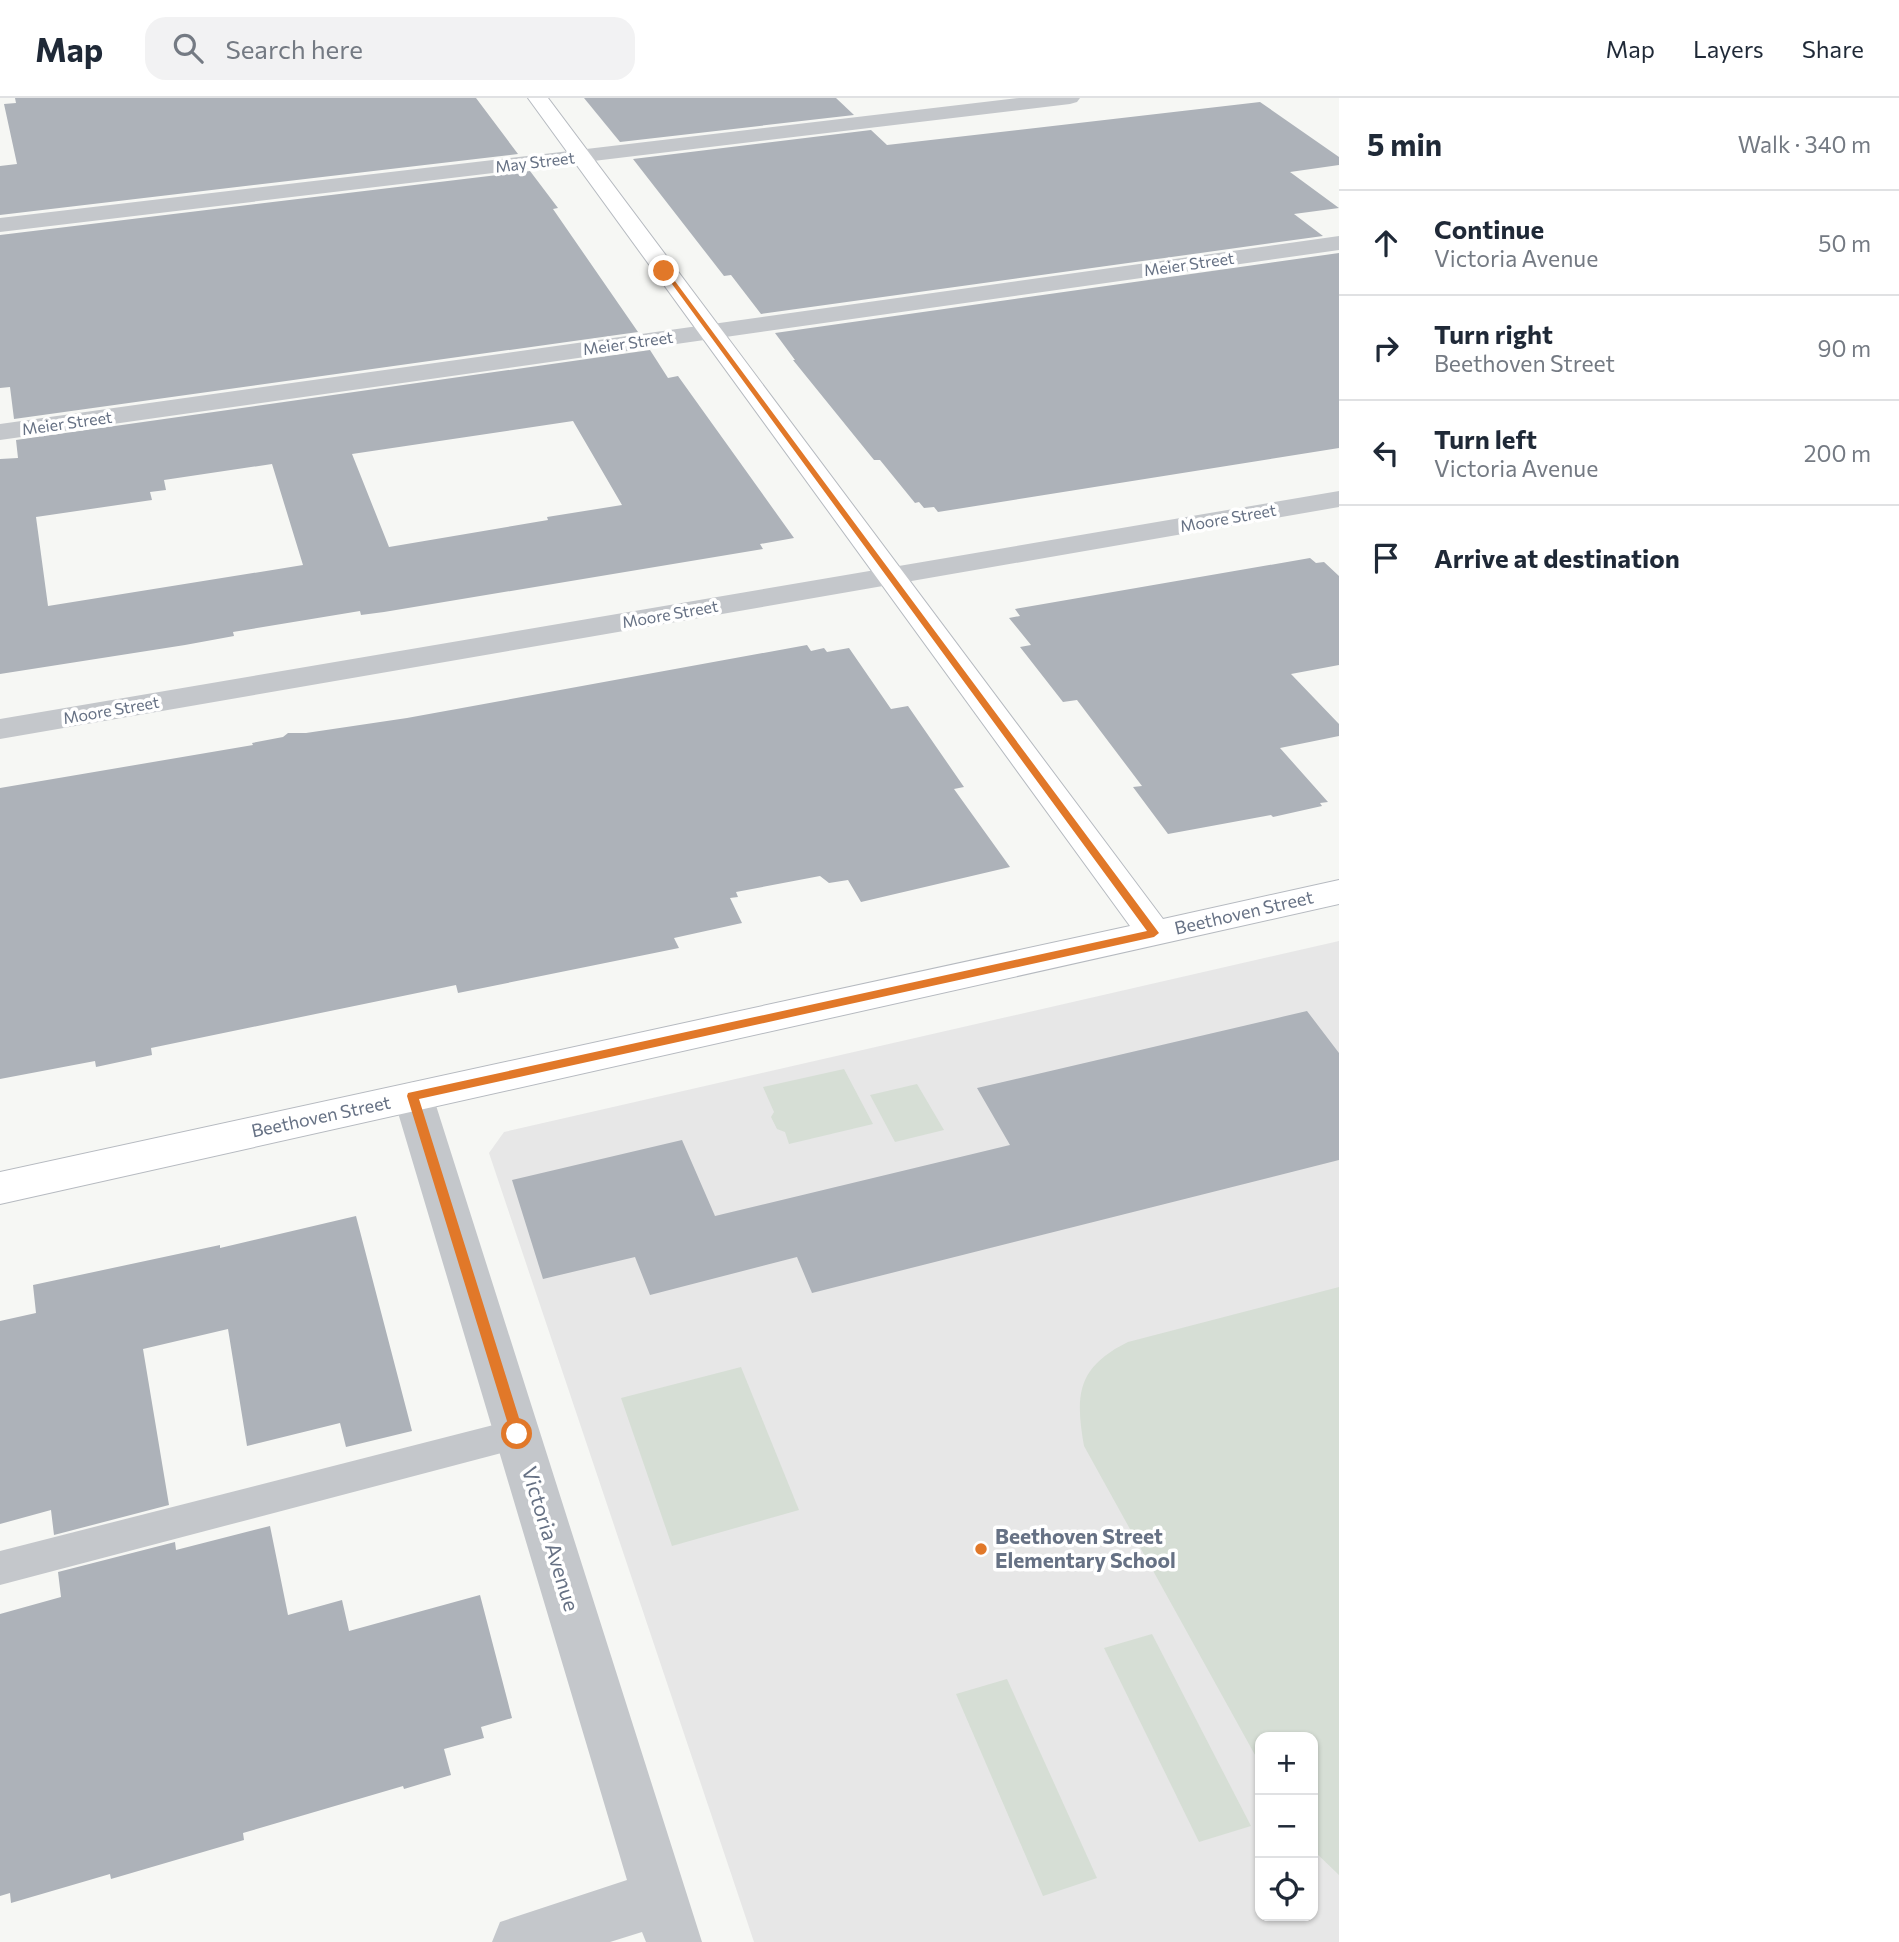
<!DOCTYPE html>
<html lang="en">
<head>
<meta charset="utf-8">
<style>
	body { margin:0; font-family:Commissioner,sans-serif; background:#f2f2f3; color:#1f2937 }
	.controls { position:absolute; right:21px; bottom:21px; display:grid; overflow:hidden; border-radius:14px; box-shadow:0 2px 5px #0004 }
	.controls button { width:63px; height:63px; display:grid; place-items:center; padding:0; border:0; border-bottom:2px solid #e0e1e3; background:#fff; color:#1f2937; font:35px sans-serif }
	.stop { position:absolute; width:21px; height:21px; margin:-16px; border:5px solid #e17829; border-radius:50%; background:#fff }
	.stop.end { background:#e17829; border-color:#fff; box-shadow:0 2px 7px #0008 }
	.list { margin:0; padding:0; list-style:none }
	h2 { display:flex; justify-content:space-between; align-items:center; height:91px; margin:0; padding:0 28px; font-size:30px }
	h2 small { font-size:23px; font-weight:400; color:#747a83 }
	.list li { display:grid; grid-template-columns:46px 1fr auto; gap:21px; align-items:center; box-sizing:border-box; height:105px; padding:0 28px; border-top:2px solid #e0e1e3 }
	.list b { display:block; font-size:26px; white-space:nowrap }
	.list p { margin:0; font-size:23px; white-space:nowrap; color:#747a83 }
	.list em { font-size:23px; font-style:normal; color:#747a83 }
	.icon { flex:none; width:38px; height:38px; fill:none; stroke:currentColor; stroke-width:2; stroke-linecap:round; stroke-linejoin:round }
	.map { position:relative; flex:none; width:1339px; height:1844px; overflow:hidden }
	header { display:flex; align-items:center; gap:42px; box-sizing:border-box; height:98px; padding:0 35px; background:#fff; border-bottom:2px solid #e0e1e3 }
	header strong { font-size:33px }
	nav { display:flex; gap:38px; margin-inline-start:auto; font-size:24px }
	.search { width:490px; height:63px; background:#f2f2f3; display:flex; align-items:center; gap:18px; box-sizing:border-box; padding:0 24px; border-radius:21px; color:#747a83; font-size:26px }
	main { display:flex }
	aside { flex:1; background:#fff }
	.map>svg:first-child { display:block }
	.built { fill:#e7e7e7; fill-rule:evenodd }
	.green { fill:#d6ded5 }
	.building { fill:#adb2b9; fill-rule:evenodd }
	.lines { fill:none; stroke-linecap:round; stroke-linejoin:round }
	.secondary-casing { stroke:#b6bac0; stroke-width:2 }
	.lane { fill:#c4c7cb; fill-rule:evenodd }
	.street { fill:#c4c7cb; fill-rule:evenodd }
	.secondary { fill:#fff; fill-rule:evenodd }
	.route { fill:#e17829 }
	.poi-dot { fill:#e17829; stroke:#fff; stroke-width:2.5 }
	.labels { text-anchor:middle; stroke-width:7; stroke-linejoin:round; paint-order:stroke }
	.far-street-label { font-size:16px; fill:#667184; stroke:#fff }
	.street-label { font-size:18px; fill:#667184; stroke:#fff }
	.near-poi-label { font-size:21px; font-weight:bold; fill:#667184; stroke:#fff; text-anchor:start }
	.near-street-label { font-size:21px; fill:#667184; stroke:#fff }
</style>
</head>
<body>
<header>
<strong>Map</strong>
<div class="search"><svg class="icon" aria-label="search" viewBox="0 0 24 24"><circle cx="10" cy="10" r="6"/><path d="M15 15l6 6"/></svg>Search here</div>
<nav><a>Map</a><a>Layers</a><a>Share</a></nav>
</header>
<main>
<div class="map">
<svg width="1339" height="1844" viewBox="0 0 1339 1844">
	<rect width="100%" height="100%" fill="#f6f7f4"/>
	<path class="built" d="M1339,843V1844H754L489,1055L504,1034ZM1260,1639H1313V1818H1260Z"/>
	<g class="green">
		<polygon points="844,971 873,1026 789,1046 785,1034 777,1031 771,1019 774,1014 763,989"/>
		<polygon points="917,986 944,1032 895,1044 870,997"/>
		<path d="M1339,1189V1777L1313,1752V1639H1260V1666L1084,1348C1075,1297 1077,1269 1128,1244Z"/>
		<polygon points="741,1269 799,1412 672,1448 621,1300"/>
		<polygon points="1152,1536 1251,1728 1199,1744 1104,1550"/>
		<polygon points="1007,1581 1097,1780 1043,1798 956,1596"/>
	</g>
	<g class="building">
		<polygon points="15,0 476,0 518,56 0,117 0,68 17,66 4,6 16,5"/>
		<polygon points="584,0 836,0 854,17 620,44"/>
		<polygon points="1260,4 1339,59 1339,67 1290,74 1339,110 1294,116 1323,138 761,216 731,177 724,178 633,61 871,32 887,47"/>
		<polygon points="530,73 558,110 553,111 638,234 14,321 10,289 0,290 0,137"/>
		<polygon points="1339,155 1339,350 938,414 934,409 924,410 919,404 915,405 880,362 874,362 793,262 795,262 775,235"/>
		<path d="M650,252L668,280L678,278L794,440L760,446L763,451L384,514L361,517L360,513L233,534L234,538L185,547L0,576V361L18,360L16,342ZM573,323L622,407L547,419L548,422L389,449L352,356ZM272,366L303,467L48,508L36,419L152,402L150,394L166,392L164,382Z"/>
		<polygon points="1310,460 1316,465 1324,464 1339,478 1339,567 1291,576 1339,626 1339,638 1280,650 1328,704 1320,705 1322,708 1273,719 1271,717 1168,736 1133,689 1142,688 1077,602 1063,604 1020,549 1031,547 1009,520 1020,518 1015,511"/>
		<polygon points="807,547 811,553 824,550 827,554 849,550 891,611 908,608 964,689 954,691 1010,769 861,804 848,782 829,785 820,778 736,794 738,799 730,800 742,825 674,840 679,850 458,895 456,887 151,950 152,957 96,969 95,963 0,981 0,690 253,647 252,645 283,639 288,635 306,635 407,620"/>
		<polygon points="1307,913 1339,955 1339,1062 812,1195 797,1159 650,1197 635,1159 543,1181 512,1082 682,1042 715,1118 1010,1047 977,990"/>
		<polygon points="356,1118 412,1333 346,1349 340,1325 247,1348 228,1231 143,1251 169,1407 54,1437 51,1412 0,1426 0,1223 36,1215 33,1187 220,1147 220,1150"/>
		<polygon points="270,1428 288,1517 342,1502 349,1533 480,1497 512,1620 481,1629 484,1640 444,1651 451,1677 404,1691 403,1688 243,1735 244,1742 111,1781 110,1776 11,1805 10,1795 0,1798 0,1516 61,1499 58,1474 175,1444 176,1452"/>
	</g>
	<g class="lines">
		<defs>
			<polygon id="secondary" points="528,0 548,0 1163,821 1339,782 1339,806 0,1106 0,1074 1130,828"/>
		</defs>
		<use href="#secondary" class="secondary-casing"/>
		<polygon class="lane" points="517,1321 530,1325 535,1336 530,1347 517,1351 0,1487 0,1453"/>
		<g class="street">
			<polygon points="1019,0 1080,0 1077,4 1070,6 0,134 0,120"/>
			<polygon points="1339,138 1339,152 0,342 0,326"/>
			<polygon points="1339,393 1339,409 0,641 0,621"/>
			<polygon points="413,984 427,988 433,998 702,1844 646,1844 642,1834 610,1844 492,1844 500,1824 627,1782 393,998 399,988"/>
		</g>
		<use href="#secondary" class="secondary"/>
	</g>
	<polygon class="route" points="661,171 666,171 1159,835 1154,839 419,1001 524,1336 517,1342 511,1336 407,998 408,995 1147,833"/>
	<circle class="poi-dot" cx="981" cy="1451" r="7"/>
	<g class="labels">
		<g class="far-street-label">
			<text transform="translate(535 64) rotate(-7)" y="6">May Street</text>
			<text transform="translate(1189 166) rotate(-8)" y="6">Meier Street</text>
			<text transform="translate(628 245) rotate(-8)" y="6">Meier Street</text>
			<text transform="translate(67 325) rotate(-8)" y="6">Meier Street</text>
			<text transform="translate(1228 420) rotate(-10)" y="6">Moore Street</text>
			<text transform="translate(670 516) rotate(-10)" y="6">Moore Street</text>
			<text transform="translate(111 612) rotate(-10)" y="6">Moore Street</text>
		</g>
		<g class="street-label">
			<text transform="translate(1244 815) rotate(-13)" y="6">Beethoven Street</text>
			<text transform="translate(321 1019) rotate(-12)" y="6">Beethoven Street</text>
		</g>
		<g class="near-poi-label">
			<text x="995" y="1446">Beethoven Street<tspan x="995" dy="24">Elementary School</tspan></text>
		</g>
		<g class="near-street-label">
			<text transform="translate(550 1441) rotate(73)" y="7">Victoria Avenue</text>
		</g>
	</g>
</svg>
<div class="controls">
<button>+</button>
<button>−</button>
<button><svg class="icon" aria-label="locate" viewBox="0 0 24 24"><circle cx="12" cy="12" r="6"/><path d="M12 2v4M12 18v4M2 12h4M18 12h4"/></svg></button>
</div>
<div class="stop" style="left:517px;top:1336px"></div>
<div class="stop end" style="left:664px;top:173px"></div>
</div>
<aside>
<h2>5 min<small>Walk · 340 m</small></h2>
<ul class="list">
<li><svg class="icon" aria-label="ahead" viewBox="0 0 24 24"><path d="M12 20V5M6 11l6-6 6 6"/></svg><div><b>Continue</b><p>Victoria Avenue</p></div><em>50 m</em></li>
<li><svg class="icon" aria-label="right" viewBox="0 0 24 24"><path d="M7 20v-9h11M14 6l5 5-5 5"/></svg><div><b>Turn right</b><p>Beethoven Street</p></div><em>90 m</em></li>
<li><svg class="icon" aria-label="left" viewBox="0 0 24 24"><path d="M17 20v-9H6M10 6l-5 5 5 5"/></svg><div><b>Turn left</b><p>Victoria Avenue</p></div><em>200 m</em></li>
<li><svg class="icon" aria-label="arrive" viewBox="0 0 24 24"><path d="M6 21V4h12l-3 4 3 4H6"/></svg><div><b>Arrive at destination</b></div></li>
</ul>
</aside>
</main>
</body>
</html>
